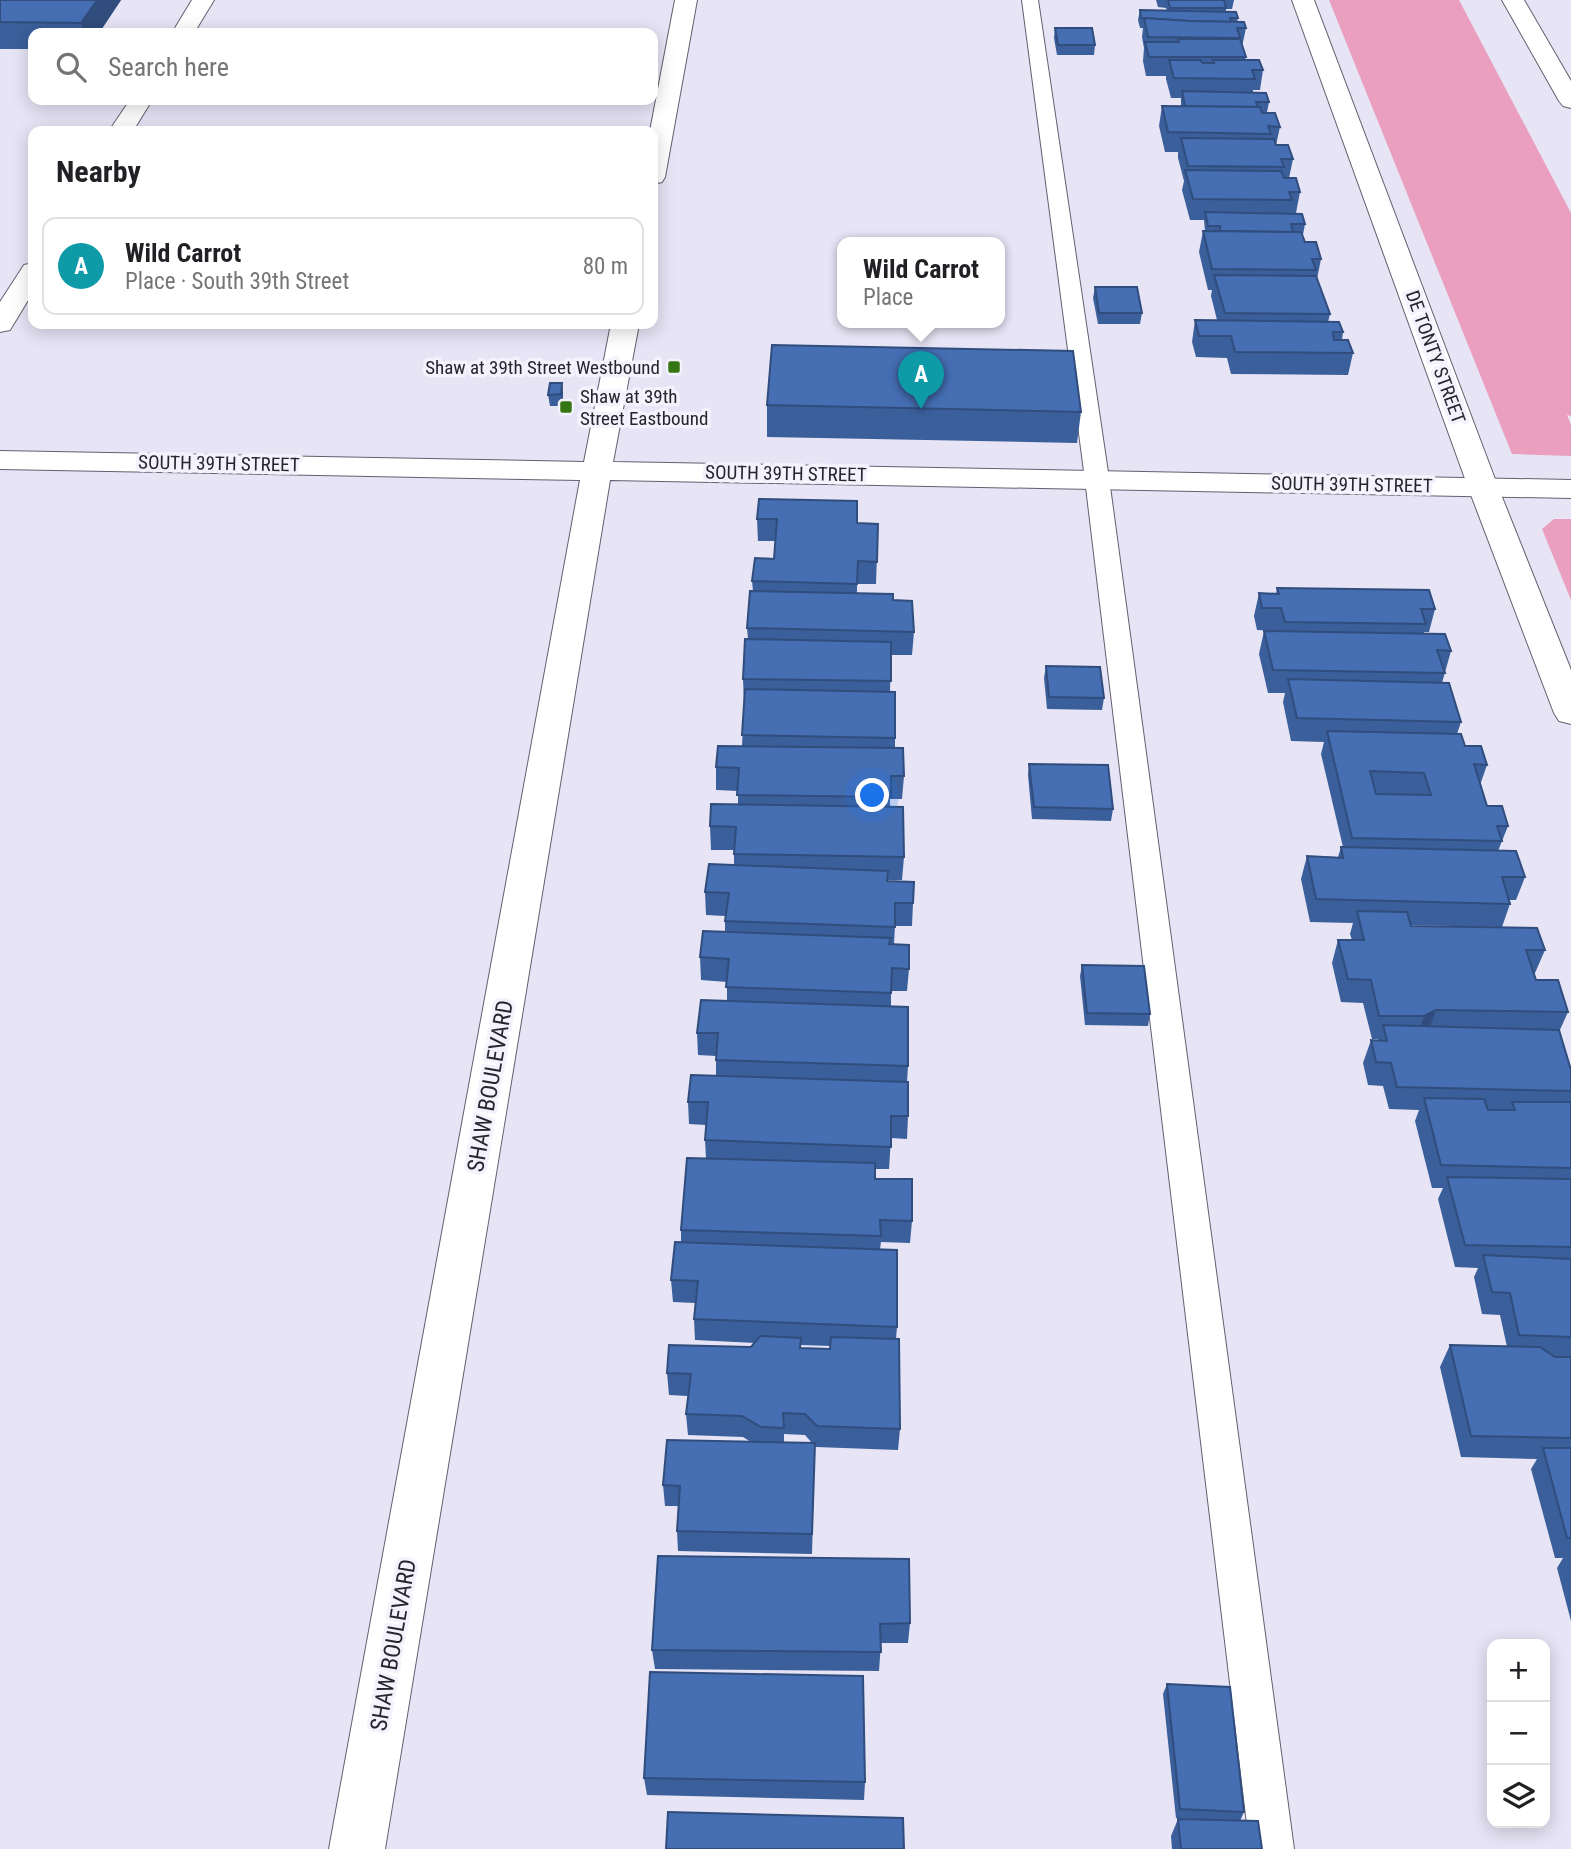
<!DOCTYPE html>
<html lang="en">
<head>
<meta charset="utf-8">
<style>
	body { margin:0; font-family:"Roboto Condensed",sans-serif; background:#f6f6f6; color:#202124 }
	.controls { position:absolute; right:21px; bottom:21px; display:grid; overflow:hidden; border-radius:14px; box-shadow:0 4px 18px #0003 }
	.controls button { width:63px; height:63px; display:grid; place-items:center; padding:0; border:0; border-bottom:2px solid #e0e0e0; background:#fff; color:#202124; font:35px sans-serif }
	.you { position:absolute; left:873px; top:796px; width:24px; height:24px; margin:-18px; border:5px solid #fff; border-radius:50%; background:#1a73e8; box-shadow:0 0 0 10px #1a73e833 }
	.badge { display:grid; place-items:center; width:46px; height:46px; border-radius:50%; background:#367612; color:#fff; font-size:23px; font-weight:700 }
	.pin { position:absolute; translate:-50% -58px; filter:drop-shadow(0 2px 4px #0008) }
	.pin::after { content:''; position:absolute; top:37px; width:24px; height:21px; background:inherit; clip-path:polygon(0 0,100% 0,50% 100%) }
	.popup { position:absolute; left:837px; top:237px; width:168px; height:91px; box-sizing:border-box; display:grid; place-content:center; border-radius:14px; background:#fff; filter:drop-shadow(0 2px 5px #0005); font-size:23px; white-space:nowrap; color:#757577 }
	.popup b { font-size:26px; color:#202124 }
	.popup::after { content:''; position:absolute; left:50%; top:100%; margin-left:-14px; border:14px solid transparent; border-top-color:#fff }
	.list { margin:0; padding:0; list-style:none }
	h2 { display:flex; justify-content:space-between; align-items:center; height:91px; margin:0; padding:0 28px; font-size:30px }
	h2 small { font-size:23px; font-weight:400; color:#757577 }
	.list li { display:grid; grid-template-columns:46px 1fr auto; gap:21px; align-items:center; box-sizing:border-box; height:98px; margin:0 14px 14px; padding:0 14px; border:2px solid #e0e0e0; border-radius:14px }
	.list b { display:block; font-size:26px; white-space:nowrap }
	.list p { margin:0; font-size:23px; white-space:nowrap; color:#757577 }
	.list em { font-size:23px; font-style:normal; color:#757577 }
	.icon { flex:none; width:38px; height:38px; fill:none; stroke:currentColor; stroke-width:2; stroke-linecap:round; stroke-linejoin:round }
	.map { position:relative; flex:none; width:1571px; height:1849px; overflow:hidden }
	.search { position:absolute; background:#fff; box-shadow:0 4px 18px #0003; left:28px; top:28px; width:630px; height:77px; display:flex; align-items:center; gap:18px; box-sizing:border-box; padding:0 24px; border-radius:14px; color:#757577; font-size:26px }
	.panel { position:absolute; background:#fff; box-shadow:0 4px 18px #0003; left:28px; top:126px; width:630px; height:203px; border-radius:14px }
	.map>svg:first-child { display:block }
	.green { fill:#ea9fbf }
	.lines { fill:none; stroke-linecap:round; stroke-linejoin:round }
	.service-casing { stroke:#62606f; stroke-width:2 }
	.minor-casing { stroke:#62606f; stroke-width:2 }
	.tertiary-casing { stroke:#62606f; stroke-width:2 }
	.motorway-casing { stroke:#62606f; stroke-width:2 }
	.service { fill:#fff; fill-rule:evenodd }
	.minor { fill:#fff; fill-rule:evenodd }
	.tertiary { fill:#fff; fill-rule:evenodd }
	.motorway { fill:#fff; fill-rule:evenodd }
	.wall { fill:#3b5f9a; fill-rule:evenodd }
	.shaded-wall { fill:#304d7d }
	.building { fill:#456eb3; stroke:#304d7d; stroke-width:2; fill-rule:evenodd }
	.poi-dot { fill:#367612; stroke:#f3f2fd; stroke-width:2.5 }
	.labels { text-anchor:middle; stroke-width:7; stroke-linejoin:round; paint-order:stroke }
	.far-street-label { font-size:19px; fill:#27262d; stroke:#f3f2fd }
	.far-poi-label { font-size:19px; fill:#27262d; stroke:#f3f2fd; text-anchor:end }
	.street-label { font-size:23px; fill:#27262d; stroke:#f3f2fd }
</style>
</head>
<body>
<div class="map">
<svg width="1571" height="1849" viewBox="0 0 1571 1849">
	<rect width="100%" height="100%" fill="#e6e4f5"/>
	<g class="green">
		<polygon points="1329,0 1459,0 1571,213 1571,416 1567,415 1571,425 1571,456 1512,454"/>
		<polygon points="1554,519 1571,519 1571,600 1542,529"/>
	</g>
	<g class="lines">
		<defs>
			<polygon id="service" points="1022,0 1038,0 1109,479 1294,1849 1250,1849 1085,479"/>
			<g id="minor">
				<polygon points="192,0 214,0 194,33 172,33"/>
				<polygon points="1292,0 1314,0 1498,487 1571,670 1571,724 1559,721 1554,713 1468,487"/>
				<polygon points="130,100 152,100 133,131 109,131"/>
				<polygon points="33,263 33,292 10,330 0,332 0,302 24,265"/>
			</g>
			<g id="tertiary">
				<polygon points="675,0 697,0 665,177 662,182 653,184 653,131 650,131"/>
				<polygon points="611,324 639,324 613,462 1571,480 1571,498 610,480 385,1849 329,1849 580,480 0,469 0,451 584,462"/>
			</g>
			<polygon id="motorway" points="1502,0 1524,0 1571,81 1571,108 1563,106 1559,101"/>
		</defs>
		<use href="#service" class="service-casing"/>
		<use href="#minor" class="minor-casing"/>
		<use href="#tertiary" class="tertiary-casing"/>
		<use href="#motorway" class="motorway-casing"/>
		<use href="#service" class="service"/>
		<use href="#minor" class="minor"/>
		<use href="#tertiary" class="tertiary"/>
		<use href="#motorway" class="motorway"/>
	</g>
	<g class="wall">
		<polygon points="0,0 121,0 99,33 33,33 33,49 0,49"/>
		<polygon points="1156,0 1234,0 1232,9 1226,9 1226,12 1238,18 1237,22 1246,28 1242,47 1246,57 1245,60 1263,70 1260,90 1253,90 1253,93 1269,102 1267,112 1262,112 1280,127 1276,145 1293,159 1289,178 1300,192 1296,213 1289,213 1289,214 1305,224 1303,235 1302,235 1305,242 1321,259 1317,279 1330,314 1328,322 1343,332 1342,340 1353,353 1348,375 1231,374 1227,358 1196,357 1192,342 1195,320 1217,320 1211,296 1212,290 1208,290 1199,252 1203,231 1205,231 1204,220 1190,220 1182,190 1184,181 1178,158 1178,152 1165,152 1159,126 1162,106 1181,106 1181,98 1171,98 1166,79 1166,76 1146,76 1143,61 1144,48 1142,37 1143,28 1140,28 1138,20 1140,10 1167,11 1166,8 1158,7"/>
		<polygon points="1055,28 1095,45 1094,55 1057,55 1054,38"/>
		<polygon points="1095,287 1142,313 1140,324 1098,324 1093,298"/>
		<polygon points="562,383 563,394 562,406 550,406 548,395"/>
		<polygon points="767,405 1081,412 1077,443 767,437"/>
		<path d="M759,499L857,523L878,524L876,584H857V593L893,600L914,632L912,655H891L890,692L895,738V748L904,776L902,799H890V807L904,857L902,880H887V881L913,903L912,926H895L894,944L909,969L907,991H891V1006L908,1066L907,1082L908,1116L907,1139L891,1138L889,1169H875V1179L912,1221L910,1243L881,1242L880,1249L897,1327L896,1339L900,1429L898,1450L816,1447L815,1445L812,1554L678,1551L677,1531L678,1506H665L663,1485L751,1442L743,1437L688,1435L686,1414L688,1396L669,1395L667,1373L751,1347L755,1343L695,1340L694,1319L695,1303L673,1302L671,1280L681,1242V1230L706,1158L705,1140L706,1125L689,1124L688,1102L716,1075V1056L698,1055L697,1033L727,1001V982L701,980L700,957L725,932V916L706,915L705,892L734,865V850H711L710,826L738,804V791L716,790V767L742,746L744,702L743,679L748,639L747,628L753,591L752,581L774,559L776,541H758L757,519ZM800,1345L831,1346L830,1349L800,1348ZM784,1434L805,1435L812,1443H784Z"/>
		<polygon points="1277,588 1435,609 1429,632 1424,632 1424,634 1451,651 1442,683 1461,722 1457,734 1465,746 1487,765 1480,785 1487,806 1508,826 1498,851 1525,877 1516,900 1509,900 1510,904 1502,927 1410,925 1411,926 1545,950 1535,973 1534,973 1536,980 1568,1012 1559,1032 1571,1070 1571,1621 1557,1568 1563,1558 1555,1558 1531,1469 1537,1459 1461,1457 1440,1367 1450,1345 1507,1347 1500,1315 1482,1314 1474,1277 1478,1268 1455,1267 1438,1199 1443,1188 1432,1188 1415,1121 1419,1110 1389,1109 1383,1086 1368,1085 1363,1063 1371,1040 1378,1041 1378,1039 1372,1039 1363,1003 1341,1002 1332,963 1338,940 1352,940 1350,934 1353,923 1310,922 1301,879 1307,856 1338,857 1341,847 1343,847 1321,754 1324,742 1291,741 1283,702 1285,693 1268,693 1259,654 1264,631 1276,631 1257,630 1254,616 1259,593 1276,594"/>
		<polygon points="1046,666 1104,698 1102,710 1047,709 1044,678"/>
		<polygon points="1029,764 1113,809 1111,821 1032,819 1028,775"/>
		<polygon points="1082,965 1150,1014 1148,1026 1085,1025 1080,976"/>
		<polygon points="658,1556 910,1623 908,1643 881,1643 879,1671 655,1669 652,1650"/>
		<polygon points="1167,1684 1244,1812 1240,1821 1262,1849 1172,1849 1171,1836 1178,1819 1209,1820 1176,1818 1163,1694"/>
		<polygon points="644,1778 865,1782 864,1800 647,1795"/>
	</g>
	<g class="shaded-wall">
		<polygon points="97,0 121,0 99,33 84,33 81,23"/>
		<polygon points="562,383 563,394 562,406 561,394"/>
		<polygon points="1436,1010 1428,1032 1416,1039 1424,1016"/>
	</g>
	<g class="building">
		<polygon points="0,0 97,0 81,23 0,22"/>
		<polygon points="1168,0 1224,0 1226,8 1170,8"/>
		<polygon points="1140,10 1236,12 1238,18 1230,18 1231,22 1189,21 1141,18"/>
		<polygon points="1144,18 1189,21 1244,22 1246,28 1237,28 1240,38 1148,37"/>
		<polygon points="1055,28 1092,28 1095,45 1058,45"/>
		<polygon points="1178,39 1240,39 1246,57 1149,57 1145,42 1179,42"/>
		<polygon points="1169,60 1200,60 1203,63 1214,63 1213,60 1259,60 1263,70 1252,70 1255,79 1174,78"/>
		<polygon points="1182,91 1266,93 1269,102 1256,102 1258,107 1185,106"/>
		<polygon points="1162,106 1260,107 1262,113 1275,113 1280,127 1268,126 1271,134 1168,132"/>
		<polygon points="1181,138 1274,139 1276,145 1288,145 1293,159 1281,159 1284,167 1188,166"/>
		<polygon points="1185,170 1281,171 1284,178 1296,178 1300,192 1289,192 1292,200 1193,199"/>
		<polygon points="1205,212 1302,214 1305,224 1291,224 1293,232 1220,231 1220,226 1208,226"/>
		<polygon points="1203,231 1301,232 1305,242 1316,242 1321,259 1312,259 1316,270 1212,269"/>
		<polygon points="1214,275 1316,276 1330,314 1225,313"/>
		<polygon points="1095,287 1137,287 1142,313 1099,313"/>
		<polygon points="1195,320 1339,322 1343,332 1333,332 1334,340 1348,340 1353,353 1235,352 1231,336 1199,336"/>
		<polygon points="772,345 1073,351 1081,412 767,405"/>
		<polygon points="550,383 562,383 561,394 548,395"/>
		<polygon points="759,499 857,501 857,523 878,524 877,562 858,561 857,584 752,581 755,558 774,559 777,519 757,519"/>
		<polygon points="1277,588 1429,590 1435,609 1421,609 1426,624 1285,622 1281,608 1262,608 1259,593 1279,594"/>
		<polygon points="750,591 893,594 893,600 912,601 914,632 747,628"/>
		<polygon points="1264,631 1445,634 1451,651 1437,650 1445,673 1273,670"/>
		<polygon points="745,639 891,642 891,681 743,679"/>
		<polygon points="1046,666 1100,667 1104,698 1049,697"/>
		<polygon points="1288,679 1449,683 1461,722 1297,718"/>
		<polygon points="745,689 895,692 895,738 742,735"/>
		<path d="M1327,731L1461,734L1465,746H1481L1487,765L1474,764L1487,806H1502L1508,826H1497L1502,841L1352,838ZM1370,771L1424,773L1431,795L1376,794Z"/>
		<polygon points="718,746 903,748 904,776 891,776 891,797 737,795 739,768 716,767"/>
		<polygon points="1029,764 1108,765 1113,809 1034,807"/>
		<polygon points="711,804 903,807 904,857 734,854 736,827 710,826"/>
		<polygon points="1341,847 1516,851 1525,877 1502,877 1510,904 1316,899 1307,856 1343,858"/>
		<polygon points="709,864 888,871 887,881 914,882 913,903 895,903 895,927 725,921 729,893 705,892"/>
		<polygon points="1357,911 1407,912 1411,926 1537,928 1545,950 1526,950 1536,980 1558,980 1568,1012 1436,1010 1424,1016 1379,1016 1371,980 1348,979 1338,940 1364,940"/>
		<polygon points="703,931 891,938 889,944 909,945 909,969 892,968 891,993 726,987 729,959 700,957"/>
		<polygon points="1082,965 1144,966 1150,1014 1087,1013"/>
		<polygon points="701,1000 908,1007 908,1066 716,1060 718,1033 697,1033"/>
		<polygon points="1383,1025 1559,1030 1571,1070 1571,1091 1397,1087 1391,1063 1376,1062 1371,1040 1387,1041"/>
		<polygon points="691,1075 908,1082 908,1116 891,1116 891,1147 705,1140 708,1102 688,1102"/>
		<polygon points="1424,1098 1484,1099 1488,1110 1515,1110 1512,1102 1571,1102 1571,1168 1441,1165"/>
		<polygon points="687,1158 875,1163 875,1179 912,1179 912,1221 880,1220 881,1236 681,1230"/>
		<polygon points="1447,1177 1571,1179 1571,1247 1465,1245"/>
		<polygon points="675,1242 897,1250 897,1327 694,1319 698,1281 671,1280"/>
		<polygon points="1483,1255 1571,1259 1571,1337 1519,1335 1510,1293 1492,1292"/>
		<polygon points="760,1336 801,1338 800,1348 830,1349 831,1337 899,1339 900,1429 817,1426 805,1414 783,1413 784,1428 761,1427 742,1416 686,1414 691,1374 667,1373 669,1345 751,1347"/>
		<polygon points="1450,1345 1540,1347 1555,1357 1571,1357 1571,1438 1471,1436"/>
		<polygon points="667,1440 815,1443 812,1534 677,1531 680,1486 663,1485"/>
		<polygon points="1543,1448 1571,1448 1571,1538 1567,1538"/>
		<polygon points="658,1556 909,1559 910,1623 880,1624 881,1652 652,1650"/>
		<polygon points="650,1672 863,1676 865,1782 644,1778"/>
		<polygon points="1167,1684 1230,1687 1244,1812 1180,1809"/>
		<polygon points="668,1812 903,1818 904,1849 666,1849"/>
		<polygon points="1178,1819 1258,1821 1262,1849 1181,1849"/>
	</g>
	<g class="poi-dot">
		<rect x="667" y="360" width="14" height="14" rx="3.5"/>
		<rect x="559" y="400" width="14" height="14" rx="3.5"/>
	</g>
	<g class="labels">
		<g class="far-street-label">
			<text transform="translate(1436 357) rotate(70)" y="7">DE TONTY STREET</text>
			<text transform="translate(219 463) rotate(1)" y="7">SOUTH 39TH STREET</text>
			<text transform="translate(786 473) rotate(1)" y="7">SOUTH 39TH STREET</text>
			<text transform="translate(1352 484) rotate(1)" y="7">SOUTH 39TH STREET</text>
		</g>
		<g class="far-poi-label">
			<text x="660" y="374">Shaw at 39th Street Westbound</text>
			<text x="580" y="403" text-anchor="start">Shaw at 39th<tspan x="580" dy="22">Street Eastbound</tspan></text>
		</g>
		<g class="street-label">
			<text transform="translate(490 1086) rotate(-80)" y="8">SHAW BOULEVARD</text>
			<text transform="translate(393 1645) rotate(-80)" y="8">SHAW BOULEVARD</text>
		</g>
	</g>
</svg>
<div class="controls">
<button>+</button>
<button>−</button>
<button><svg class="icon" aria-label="layers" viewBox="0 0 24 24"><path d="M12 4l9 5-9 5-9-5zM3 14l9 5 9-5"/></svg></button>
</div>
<div class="you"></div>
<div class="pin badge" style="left:921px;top:409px;background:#0f9aa8">A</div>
<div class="popup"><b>Wild Carrot</b>Place</div>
<div class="search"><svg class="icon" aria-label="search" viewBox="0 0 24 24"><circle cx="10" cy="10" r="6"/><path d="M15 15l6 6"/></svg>Search here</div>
<section class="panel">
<h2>Nearby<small></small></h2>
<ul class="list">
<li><span class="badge" style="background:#0f9aa8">A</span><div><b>Wild Carrot</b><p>Place · South 39th Street</p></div><em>80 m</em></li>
</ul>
</section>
</div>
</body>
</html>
